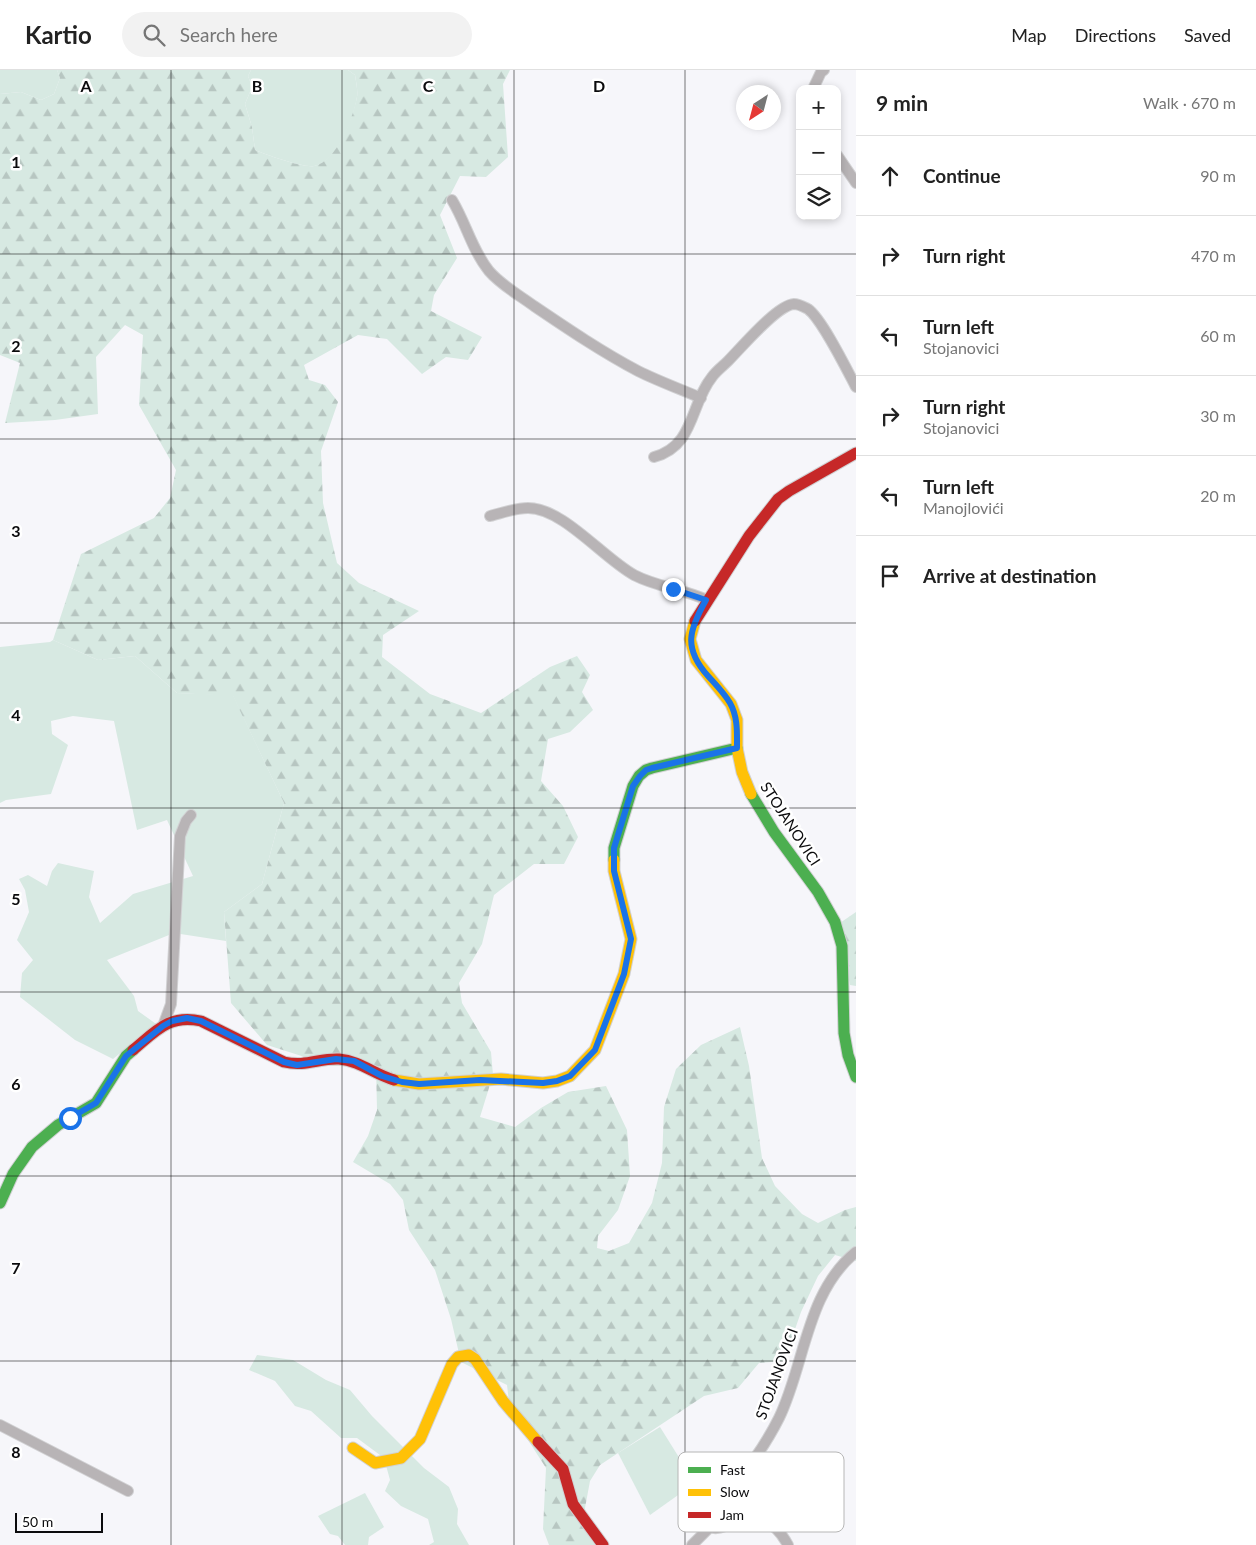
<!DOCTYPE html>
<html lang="en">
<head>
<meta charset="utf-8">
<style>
	body { margin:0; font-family:Lato,sans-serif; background:#f2f2f2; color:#222 }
	.controls { position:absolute; right:15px; top:15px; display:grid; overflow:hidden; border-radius:10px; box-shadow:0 2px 8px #0003 }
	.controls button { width:45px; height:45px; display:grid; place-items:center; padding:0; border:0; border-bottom:1px solid #e0e0e0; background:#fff; color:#222; font:25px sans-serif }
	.compass { position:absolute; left:736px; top:15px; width:45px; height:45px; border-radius:50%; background:#fff; box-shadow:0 2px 8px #0003; rotate:216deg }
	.scale { position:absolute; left:15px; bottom:12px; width:88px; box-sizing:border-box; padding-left:5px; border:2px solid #0b0b0d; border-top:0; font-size:14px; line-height:18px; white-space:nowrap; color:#0b0b0d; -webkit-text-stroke:4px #fff; paint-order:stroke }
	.stop { position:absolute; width:15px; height:15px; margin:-11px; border:4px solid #1a73e8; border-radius:50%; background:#fff }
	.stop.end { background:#1a73e8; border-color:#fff; box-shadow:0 1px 5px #0008 }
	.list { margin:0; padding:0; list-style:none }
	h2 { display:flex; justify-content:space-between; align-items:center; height:65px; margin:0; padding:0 20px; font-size:21px }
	h2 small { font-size:16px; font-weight:400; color:#767676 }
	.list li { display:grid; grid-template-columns:32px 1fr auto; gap:15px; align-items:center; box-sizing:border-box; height:80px; padding:0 20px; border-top:1px solid #e0e0e0 }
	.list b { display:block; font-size:19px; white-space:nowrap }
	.list p { margin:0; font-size:16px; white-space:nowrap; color:#767676 }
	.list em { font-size:16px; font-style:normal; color:#767676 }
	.icon { flex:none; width:28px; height:28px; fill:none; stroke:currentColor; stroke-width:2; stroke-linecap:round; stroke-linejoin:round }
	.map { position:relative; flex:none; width:856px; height:1475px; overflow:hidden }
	header { display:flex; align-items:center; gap:30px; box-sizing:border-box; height:70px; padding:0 25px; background:#fff; border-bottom:1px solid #e0e0e0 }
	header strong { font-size:24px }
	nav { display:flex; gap:28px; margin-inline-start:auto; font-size:18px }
	.search { width:350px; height:45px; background:#f2f2f2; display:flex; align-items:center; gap:12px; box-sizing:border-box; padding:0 18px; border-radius:28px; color:#767676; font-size:19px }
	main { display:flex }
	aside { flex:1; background:#fff }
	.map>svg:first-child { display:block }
	.grass { fill:#d7e9e2 }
	.forest { fill:url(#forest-firs) }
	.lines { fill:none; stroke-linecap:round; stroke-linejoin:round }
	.street-casing { stroke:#d1d1d3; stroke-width:12 }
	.fast-casing { stroke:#d1d1d3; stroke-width:13 }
	.slow-casing { stroke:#d1d1d3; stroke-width:13 }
	.jam-casing { stroke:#d1d1d3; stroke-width:13 }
	.street { stroke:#b8b4b6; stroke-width:10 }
	.fast { stroke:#4caf50; stroke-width:11 }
	.slow { stroke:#ffc107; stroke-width:11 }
	.jam { stroke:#c62828; stroke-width:11 }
	.route { stroke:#1a73e8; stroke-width:6 }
	.grid { fill:none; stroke:#0b0b0d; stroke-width:1; stroke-opacity:0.55 }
	.labels { text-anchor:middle; stroke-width:5; stroke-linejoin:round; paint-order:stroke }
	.street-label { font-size:15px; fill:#0b0b0d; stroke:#fff }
	.key { fill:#fff; stroke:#b6b6b6; stroke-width:1 }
	.key-label { font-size:14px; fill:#0b0b0d }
	.grid-label { font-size:16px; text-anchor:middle; font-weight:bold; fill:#0b0b0d; stroke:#fff; stroke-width:5; stroke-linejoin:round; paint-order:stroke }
</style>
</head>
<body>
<header>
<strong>Kartio</strong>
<div class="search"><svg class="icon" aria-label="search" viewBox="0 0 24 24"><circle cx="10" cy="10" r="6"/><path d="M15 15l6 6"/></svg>Search here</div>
<nav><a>Map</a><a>Directions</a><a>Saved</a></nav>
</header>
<main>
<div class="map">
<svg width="856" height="1475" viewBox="0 0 856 1475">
	<defs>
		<pattern id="forest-firs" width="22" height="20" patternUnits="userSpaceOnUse" patternTransform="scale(1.25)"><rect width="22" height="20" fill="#d7e9e2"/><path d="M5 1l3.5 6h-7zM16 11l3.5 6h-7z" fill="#b7c6c1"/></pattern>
	</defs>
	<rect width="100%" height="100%" fill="#f6f6fa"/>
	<g class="grass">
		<polygon points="0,0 57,0 60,8 54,24 41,30 21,22 0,24"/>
		<path d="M251,0H348L355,5C356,12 358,20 357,27C354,47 337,93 314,96C303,98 267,85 255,80L252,57L245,34L252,17L248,6Z"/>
		<polygon points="53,570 98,590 135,586 177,623 233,625 284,733 262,814 224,842 226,871 174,863 107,890 134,926 138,941 159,956 135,971 113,989 75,970 20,927 22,903 33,890 17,870 29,842 25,820 19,809 28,805 47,816 52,801 58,793 94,801 89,827 100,853 133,824 193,806 167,750 137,760 114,651 73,646 51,651 52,664 68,675 51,724 6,730 0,733 0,577 50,572"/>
		<polygon points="257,1285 293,1290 326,1310 350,1320 372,1346 424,1398 449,1417 458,1439 457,1454 469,1475 429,1475 434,1472 428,1449 401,1436 385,1421 390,1410 384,1388 357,1368 341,1368 311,1341 295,1336 275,1311 249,1300"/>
		<polygon points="660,1357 695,1413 650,1445 618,1383"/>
		<polygon points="365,1423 384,1457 369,1467 368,1475 345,1475 338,1466 330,1464 318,1446"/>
	</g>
	<g class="forest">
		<path d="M57,0H251L248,6L252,17L245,34L252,57L255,80C267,85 303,98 314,96C337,92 353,47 357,27C358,20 356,12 355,5L348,0H510L503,14L508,87L486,107L460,106L440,145L457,188L434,225L431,241L482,267L468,290L446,287L422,304L387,269L358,265L304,295L309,310L325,315L338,332L321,381L323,433L337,493L359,513L419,541L383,565L382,587L430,624L481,643L550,597L577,586L590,605L582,622L593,640L570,662L548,669L541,711L563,736L578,767L564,794H534L494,825L482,874L459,913L462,933L491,982L493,1005L480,1047L515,1057L541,1038L568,1022L606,1016L627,1060L630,1106L618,1140L598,1166L597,1178L609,1181L629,1173L652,1133L662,1093L664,1037L676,999L701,975L740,957L749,996L762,1088L775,1116L802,1144L818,1153L845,1140L856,1137V1191L835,1185L818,1206L801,1242L784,1291L759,1293L738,1318L704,1326L600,1395L590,1411L585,1438L588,1465L595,1475H549L543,1459L546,1398L528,1370L509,1332L507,1315L461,1292L451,1249L435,1200L409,1160L403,1130L390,1114L353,1092L368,1066L377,1040L376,996H333L267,975L231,933L224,842L262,814L284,733L233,626L177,623L135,586L98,590L53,570L81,484L154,448L170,428L176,400L139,335L143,265L125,255L96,287L98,344L55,350L5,353L20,293L0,285V24L21,22L41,30L54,24L60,8Z"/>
		<polygon points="856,842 856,916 850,915 837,855"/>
	</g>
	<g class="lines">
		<defs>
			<g id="street">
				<polyline points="813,19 821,2 824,0"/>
				<polyline points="837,85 856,113"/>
				<path d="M452,130C466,153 472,180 489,201C501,215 519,225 534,236C568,259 602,282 638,301C658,311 680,319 701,328"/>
				<path d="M654,387C695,376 690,334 712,307C716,301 723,296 728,291C741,278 777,235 794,234C799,234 804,237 808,239C822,249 847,300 856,317"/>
				<path d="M490,446C502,443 515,438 528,438C563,438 603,488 634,505C657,517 683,519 707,530"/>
				<polyline points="163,956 171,934 180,766 186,751 191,745"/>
				<polyline points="0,1355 128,1421"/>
				<polyline points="692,1475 711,1456"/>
				<path d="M788,1475C782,1464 774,1453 761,1450C757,1449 751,1448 746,1448C736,1449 710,1469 707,1450C706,1442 719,1435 723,1430C744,1404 764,1378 779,1348C805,1295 806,1222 856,1182"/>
			</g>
			<g id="fast">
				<polyline points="751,724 774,762 818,822 835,852 842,876 844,963 848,985 856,1007"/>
				<polyline points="614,790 614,778 633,716 639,706 646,700 652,698 737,678"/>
				<polyline points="0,1133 13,1104 32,1077 58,1055 96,1033 126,986 133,980"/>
			</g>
			<g id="slow">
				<polyline points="695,551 690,569 696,590 731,634 737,650 737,678 742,702 751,724"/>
				<polyline points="394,1010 419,1014 501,1009 543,1013 557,1011 570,1006 595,980 624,904 631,869 614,801 614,790"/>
				<polyline points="353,1378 375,1393 401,1388 420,1369 452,1294 458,1287 469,1285 475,1289 503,1331 538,1372"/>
			</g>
			<g id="jam">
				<polyline points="695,551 749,466 778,429 789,421 856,383"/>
				<path d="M133,980C156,961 169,944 201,951L284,992C306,997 319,988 339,989C360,991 374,1004 394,1010"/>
				<polyline points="538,1372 563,1399 573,1434 603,1475"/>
			</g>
		</defs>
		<use href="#street" class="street-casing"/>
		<use href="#fast" class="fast-casing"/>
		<use href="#slow" class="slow-casing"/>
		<use href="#jam" class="jam-casing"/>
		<use href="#street" class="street"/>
		<use href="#fast" class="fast"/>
		<use href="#slow" class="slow"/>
		<use href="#jam" class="jam"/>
	</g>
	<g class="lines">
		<path class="route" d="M70,1048L96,1033L126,986L163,956L172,951L187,948L201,951L284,992L297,995L336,989L354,991L382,1006L402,1012L419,1014L480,1010L543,1013L557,1011L570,1006L595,980L624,904L631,869L614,801V778L633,716L640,706L646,700L652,698L737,678C737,663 738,647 730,633C724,623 716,615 708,606C683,578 689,560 706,530L673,519"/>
	</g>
	<path class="grid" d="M171,0V1475M342,0V1475M514,0V1475M685,0V1475M0,184H856M0,369H856M0,553H856M0,738H856M0,922H856M0,1106H856M0,1291H856"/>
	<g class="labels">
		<g class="street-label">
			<text transform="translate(790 754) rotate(57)" y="5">STOJANOVICI</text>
			<text transform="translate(777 1304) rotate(-70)" y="5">STOJANOVICI</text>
		</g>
	</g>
	<rect x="678" y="1382" width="166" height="80" rx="8" class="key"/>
	<rect x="688" y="1397" width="23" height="6" fill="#4caf50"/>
	<rect x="688" y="1419" width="23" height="7" fill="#ffc107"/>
	<rect x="688" y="1442" width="23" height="6" fill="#c62828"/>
	<g class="key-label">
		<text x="720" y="1405">Fast</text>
		<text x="720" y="1427">Slow</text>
		<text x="720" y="1450">Jam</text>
	</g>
	<g class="grid-label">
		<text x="86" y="22">A</text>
		<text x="257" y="22">B</text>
		<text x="428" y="22">C</text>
		<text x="599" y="22">D</text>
		<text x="16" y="98">1</text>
		<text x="16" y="282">2</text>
		<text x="16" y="467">3</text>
		<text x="16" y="651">4</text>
		<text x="16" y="835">5</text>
		<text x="16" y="1020">6</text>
		<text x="16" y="1204">7</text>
		<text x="16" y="1388">8</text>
	</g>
</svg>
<div class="controls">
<button>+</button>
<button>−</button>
<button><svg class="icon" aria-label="layers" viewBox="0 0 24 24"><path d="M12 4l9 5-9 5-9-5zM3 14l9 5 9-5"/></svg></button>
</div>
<svg class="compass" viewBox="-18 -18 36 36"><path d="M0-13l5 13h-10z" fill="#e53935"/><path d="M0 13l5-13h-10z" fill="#767676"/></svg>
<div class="scale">50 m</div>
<div class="stop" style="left:70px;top:1048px"></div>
<div class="stop end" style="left:673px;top:519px"></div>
</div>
<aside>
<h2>9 min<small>Walk · 670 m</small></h2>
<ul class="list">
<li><svg class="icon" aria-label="ahead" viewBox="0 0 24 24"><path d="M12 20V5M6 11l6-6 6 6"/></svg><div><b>Continue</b></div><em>90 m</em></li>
<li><svg class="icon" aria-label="right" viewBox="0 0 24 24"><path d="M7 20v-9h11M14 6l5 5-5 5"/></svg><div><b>Turn right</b></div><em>470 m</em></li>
<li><svg class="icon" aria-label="left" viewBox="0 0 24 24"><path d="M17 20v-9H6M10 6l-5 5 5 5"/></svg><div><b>Turn left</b><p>Stojanovici</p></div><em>60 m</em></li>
<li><svg class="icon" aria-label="right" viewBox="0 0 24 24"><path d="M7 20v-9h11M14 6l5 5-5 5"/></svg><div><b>Turn right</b><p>Stojanovici</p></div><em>30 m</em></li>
<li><svg class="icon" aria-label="left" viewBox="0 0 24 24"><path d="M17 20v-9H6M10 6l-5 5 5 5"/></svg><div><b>Turn left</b><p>Manojlovići</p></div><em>20 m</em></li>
<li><svg class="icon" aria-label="arrive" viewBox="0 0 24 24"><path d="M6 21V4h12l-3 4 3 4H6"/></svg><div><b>Arrive at destination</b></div></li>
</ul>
</aside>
</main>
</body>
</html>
